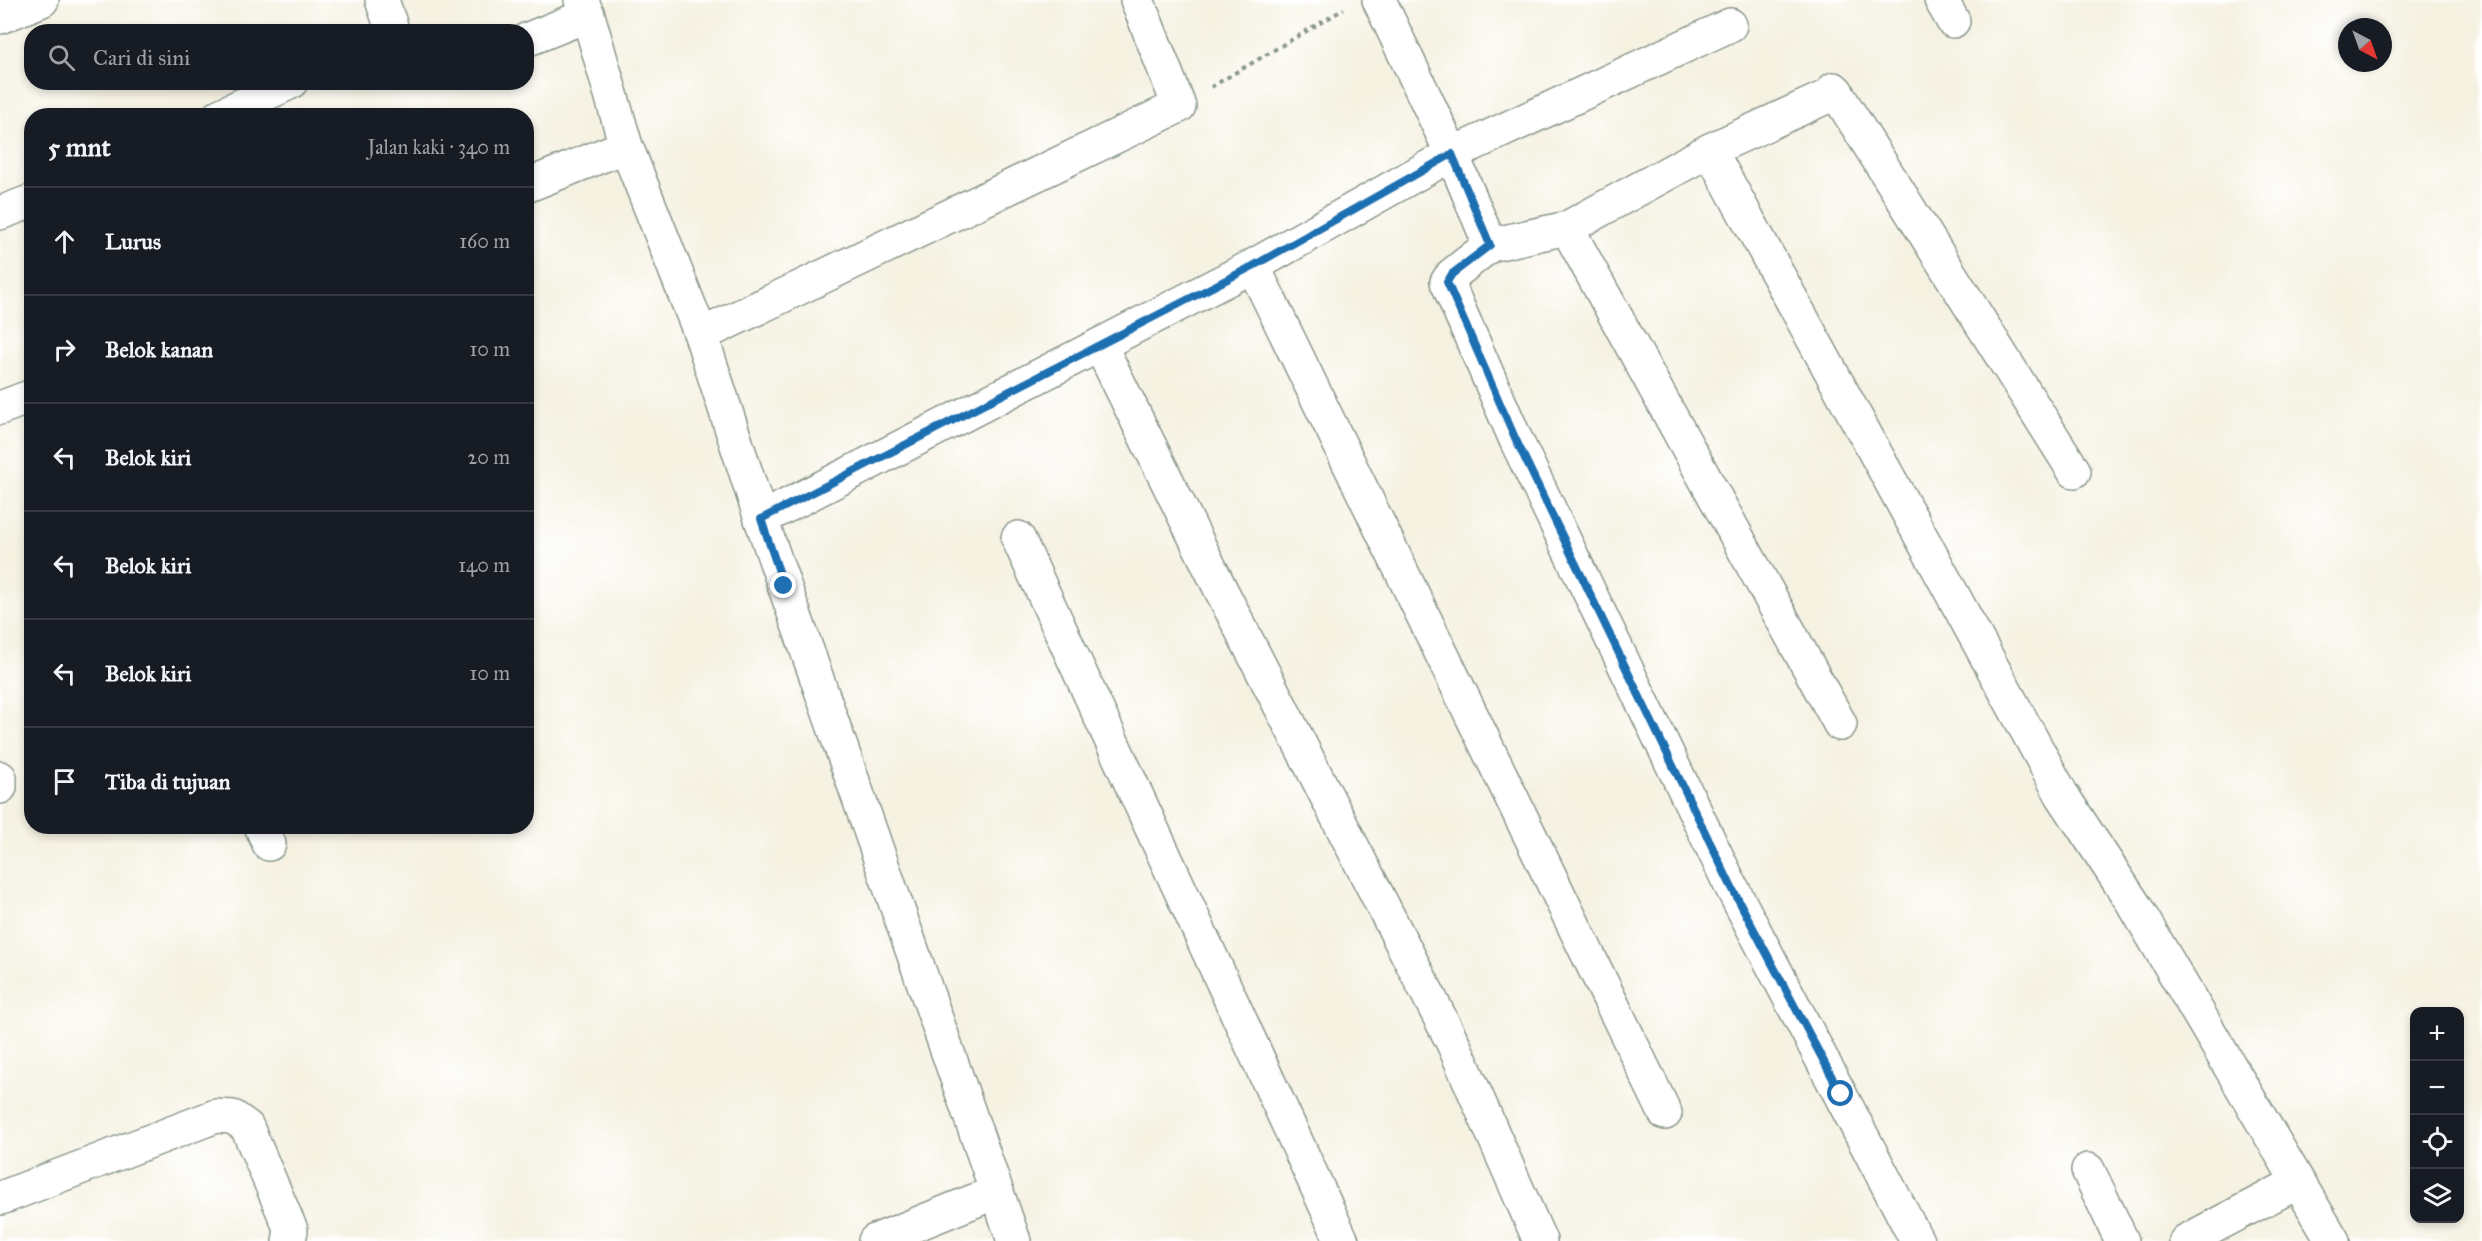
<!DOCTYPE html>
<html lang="id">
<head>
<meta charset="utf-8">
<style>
	body { margin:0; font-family:"IM FELL Great Primer",serif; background:#242831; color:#f1f3f6 }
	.controls { position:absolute; right:18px; bottom:18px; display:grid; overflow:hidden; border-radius:12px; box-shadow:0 3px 9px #0003 }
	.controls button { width:54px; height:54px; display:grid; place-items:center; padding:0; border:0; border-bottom:2px solid #363941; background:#171b24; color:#f1f3f6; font:30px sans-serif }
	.compass { position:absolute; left:2338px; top:18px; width:54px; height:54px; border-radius:50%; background:#171b24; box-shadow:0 3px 9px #0003; rotate:139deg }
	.stop { position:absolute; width:18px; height:18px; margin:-14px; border:4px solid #1f6fb2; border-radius:50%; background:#fff }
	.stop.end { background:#1f6fb2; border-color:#fff; box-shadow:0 2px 6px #0008 }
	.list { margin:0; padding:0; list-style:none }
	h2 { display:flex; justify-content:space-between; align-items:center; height:78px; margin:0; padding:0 24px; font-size:26px }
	h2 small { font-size:20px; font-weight:400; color:#9ea1a6 }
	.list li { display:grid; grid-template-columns:39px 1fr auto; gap:18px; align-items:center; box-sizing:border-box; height:108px; padding:0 24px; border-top:2px solid #363941 }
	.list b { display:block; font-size:22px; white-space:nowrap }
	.list em { font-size:20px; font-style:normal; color:#9ea1a6 }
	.icon { flex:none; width:33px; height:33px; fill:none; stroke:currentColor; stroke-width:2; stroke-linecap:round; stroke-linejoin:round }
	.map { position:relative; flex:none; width:2482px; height:1241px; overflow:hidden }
	.search { position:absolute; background:#171b24; box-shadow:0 3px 9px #0003; left:24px; top:24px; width:510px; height:66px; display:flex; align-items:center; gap:15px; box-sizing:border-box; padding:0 21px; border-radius:24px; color:#9ea1a6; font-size:22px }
	.panel { position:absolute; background:#171b24; box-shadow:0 3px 9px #0003; left:24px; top:108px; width:510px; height:726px; border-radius:24px }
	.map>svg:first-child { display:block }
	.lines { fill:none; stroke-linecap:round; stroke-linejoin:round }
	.minor-casing { stroke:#8a988b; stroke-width:36 }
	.path { stroke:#8a988b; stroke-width:4; stroke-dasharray:4.5 4.5; stroke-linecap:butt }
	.minor { stroke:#fff; stroke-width:33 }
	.route { stroke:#1f6fb2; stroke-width:8 }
</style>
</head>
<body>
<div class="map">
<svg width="2482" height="1241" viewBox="0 0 2482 1241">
	<rect width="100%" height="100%" fill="#fff"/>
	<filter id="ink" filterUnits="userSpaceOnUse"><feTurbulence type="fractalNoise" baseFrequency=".0167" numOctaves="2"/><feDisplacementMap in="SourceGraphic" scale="12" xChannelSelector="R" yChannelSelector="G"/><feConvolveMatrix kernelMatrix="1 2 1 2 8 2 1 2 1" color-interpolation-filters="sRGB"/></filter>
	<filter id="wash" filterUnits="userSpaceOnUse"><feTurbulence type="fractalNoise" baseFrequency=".008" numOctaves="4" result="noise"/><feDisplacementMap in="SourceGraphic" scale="24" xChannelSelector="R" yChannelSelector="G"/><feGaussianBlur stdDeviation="1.35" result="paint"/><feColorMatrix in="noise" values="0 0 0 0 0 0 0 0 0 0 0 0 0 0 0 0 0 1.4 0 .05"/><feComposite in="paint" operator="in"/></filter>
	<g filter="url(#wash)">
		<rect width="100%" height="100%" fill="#f5f2e2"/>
	</g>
	<g filter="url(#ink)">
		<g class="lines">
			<defs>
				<g id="minor">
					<polyline points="382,0 393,32"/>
					<polyline points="581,0 588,15 626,146 701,335 761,519 1014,1241"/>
					<polyline points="1379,0 1452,154 1490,245 1452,275 1447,282 1516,440 1730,884 1917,1241"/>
					<polyline points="1941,0 1953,21"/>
					<polyline points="0,17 42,0"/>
					<polyline points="526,40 588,15"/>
					<polyline points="1834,89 2074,471"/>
					<polyline points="219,116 291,82"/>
					<polyline points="1710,150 2062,795 2135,906 2333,1241"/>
					<polyline points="526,186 626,146"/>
					<polyline points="0,213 32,201"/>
					<polyline points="1567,228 1710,150 1837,92"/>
					<polyline points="1490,245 1567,228 1840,724"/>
					<polyline points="1253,266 1665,1113"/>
					<polyline points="701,335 1179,106 1137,0"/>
					<polyline points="1100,345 1220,588 1453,1043 1540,1241"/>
					<polyline points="0,408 32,396"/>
					<polyline points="761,519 1253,266 1452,154 1730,25"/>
					<polyline points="1018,538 1342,1241"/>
					<polyline points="0,778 0,787"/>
					<polyline points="261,826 269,844"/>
					<polyline points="2088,1170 2122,1241"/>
					<polyline points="1,1198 216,1116 233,1117 247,1127 291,1230 289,1241"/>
					<polyline points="875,1241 996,1192"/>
					<polyline points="2186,1241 2298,1182"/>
				</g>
			</defs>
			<use href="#minor" class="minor-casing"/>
			<polyline class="path" points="1211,87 1344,9"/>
			<use href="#minor" class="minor"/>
		</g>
	</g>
	<g class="lines" filter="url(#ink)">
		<polyline class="route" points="784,586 761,519 1253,266 1452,154 1490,245 1452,274 1447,282 1516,440 1730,884 1841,1094"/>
	</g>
</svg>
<div class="controls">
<button>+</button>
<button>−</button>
<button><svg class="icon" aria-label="locate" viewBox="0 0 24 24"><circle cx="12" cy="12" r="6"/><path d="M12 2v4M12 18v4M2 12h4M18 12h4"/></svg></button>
<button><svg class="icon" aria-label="layers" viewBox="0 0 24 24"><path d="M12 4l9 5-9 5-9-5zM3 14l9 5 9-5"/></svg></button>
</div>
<svg class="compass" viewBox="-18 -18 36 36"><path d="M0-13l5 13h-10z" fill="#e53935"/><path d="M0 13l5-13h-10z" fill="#9ea1a6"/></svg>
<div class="stop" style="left:1841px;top:1094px"></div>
<div class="stop end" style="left:784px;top:586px"></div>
<div class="search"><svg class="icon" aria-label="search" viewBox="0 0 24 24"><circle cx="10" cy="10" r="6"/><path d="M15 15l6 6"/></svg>Cari di sini</div>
<section class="panel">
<h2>5 mnt<small>Jalan kaki · 340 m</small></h2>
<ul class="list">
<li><svg class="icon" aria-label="ahead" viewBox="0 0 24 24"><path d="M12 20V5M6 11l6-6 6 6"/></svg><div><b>Lurus</b></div><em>160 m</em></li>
<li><svg class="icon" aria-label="right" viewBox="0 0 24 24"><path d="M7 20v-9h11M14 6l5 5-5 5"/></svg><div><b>Belok kanan</b></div><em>10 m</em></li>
<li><svg class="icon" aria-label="left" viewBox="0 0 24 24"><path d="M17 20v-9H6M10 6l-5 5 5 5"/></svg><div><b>Belok kiri</b></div><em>20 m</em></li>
<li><svg class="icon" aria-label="left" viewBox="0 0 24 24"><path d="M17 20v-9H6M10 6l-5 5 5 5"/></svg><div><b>Belok kiri</b></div><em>140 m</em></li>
<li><svg class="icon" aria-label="left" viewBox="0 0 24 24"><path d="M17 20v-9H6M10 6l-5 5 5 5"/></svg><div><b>Belok kiri</b></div><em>10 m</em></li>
<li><svg class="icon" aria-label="arrive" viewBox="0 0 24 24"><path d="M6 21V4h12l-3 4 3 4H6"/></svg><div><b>Tiba di tujuan</b></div></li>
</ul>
</section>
</div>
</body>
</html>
